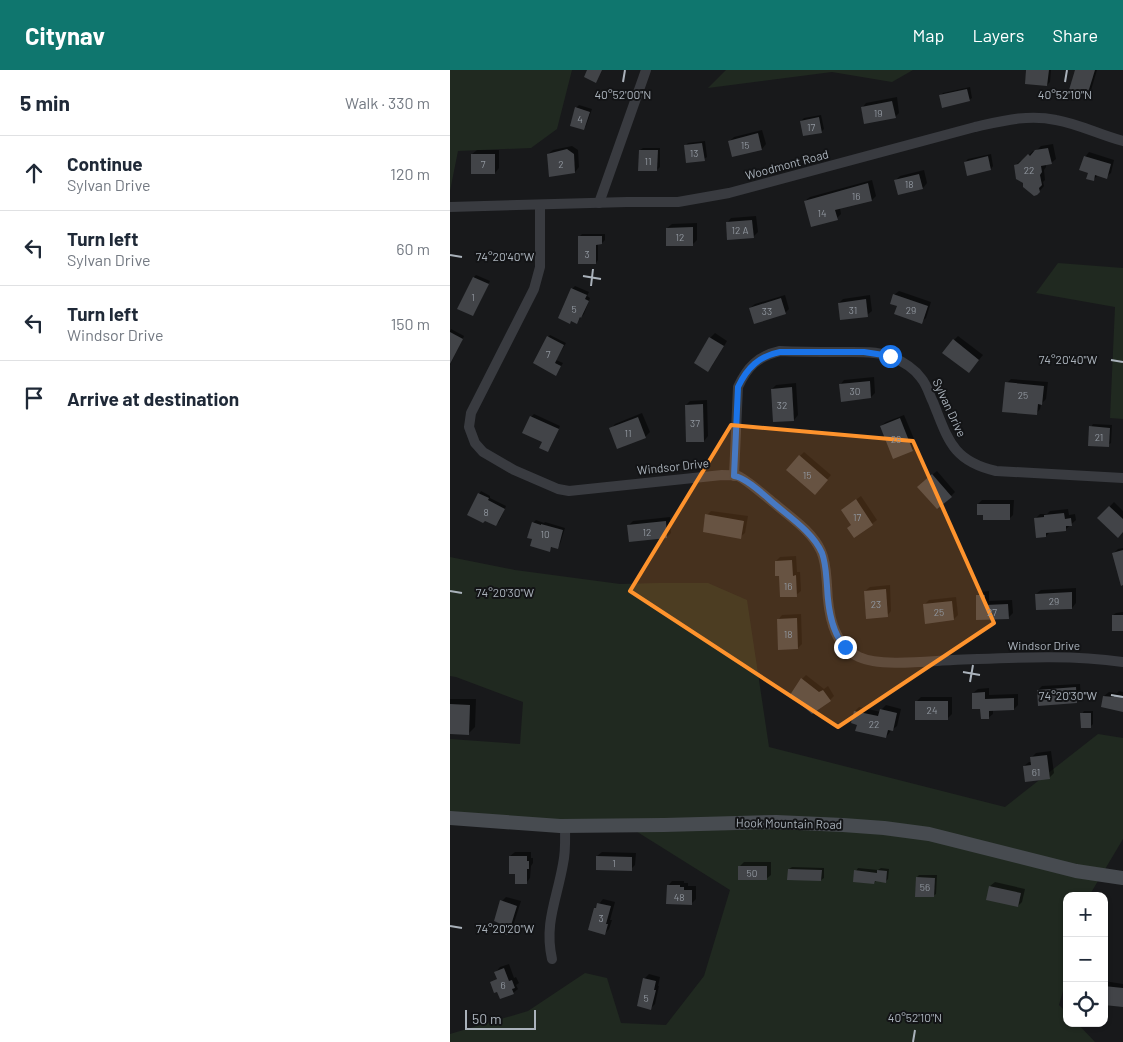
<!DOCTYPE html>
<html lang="en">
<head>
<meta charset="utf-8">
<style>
	body { margin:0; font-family:Barlow,sans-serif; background:#f2f2f3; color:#1f2937 }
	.controls { position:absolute; right:15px; bottom:15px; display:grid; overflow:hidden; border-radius:10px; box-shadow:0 1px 4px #0004 }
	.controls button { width:45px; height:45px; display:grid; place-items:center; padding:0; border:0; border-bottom:1px solid #e0e1e3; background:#fff; color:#1f2937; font:25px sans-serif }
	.scale { position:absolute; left:15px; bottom:12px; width:71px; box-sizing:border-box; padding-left:5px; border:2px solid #aab2bb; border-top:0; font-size:14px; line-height:18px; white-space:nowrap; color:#aab2bb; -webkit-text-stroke:4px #131416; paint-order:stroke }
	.stop { position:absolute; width:15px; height:15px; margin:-11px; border:4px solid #1a73e8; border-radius:50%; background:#fff }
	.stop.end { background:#1a73e8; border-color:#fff; box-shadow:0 1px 5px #0008 }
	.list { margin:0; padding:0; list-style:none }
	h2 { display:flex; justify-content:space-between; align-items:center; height:65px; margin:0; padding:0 20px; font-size:21px }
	h2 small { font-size:16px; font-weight:400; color:#747a83 }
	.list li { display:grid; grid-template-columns:32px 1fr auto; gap:15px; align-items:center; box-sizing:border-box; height:75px; padding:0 20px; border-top:1px solid #e0e1e3 }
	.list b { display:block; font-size:19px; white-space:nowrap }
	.list p { margin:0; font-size:16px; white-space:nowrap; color:#747a83 }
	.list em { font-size:16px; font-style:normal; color:#747a83 }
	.icon { flex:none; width:28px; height:28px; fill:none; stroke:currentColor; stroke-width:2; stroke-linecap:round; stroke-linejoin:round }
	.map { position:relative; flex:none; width:673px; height:972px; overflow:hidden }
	header { display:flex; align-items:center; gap:30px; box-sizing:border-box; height:70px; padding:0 25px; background:#0f766e; color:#fff }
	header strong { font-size:24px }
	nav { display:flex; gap:28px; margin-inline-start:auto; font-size:18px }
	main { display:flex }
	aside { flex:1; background:#fff }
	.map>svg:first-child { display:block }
	.green { fill:#202920 }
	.shadow { fill:#0007 }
	.building { fill:#424448 }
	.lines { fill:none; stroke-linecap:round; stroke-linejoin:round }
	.street { stroke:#393b40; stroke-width:10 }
	.secondary { stroke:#474b50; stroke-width:14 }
	.route { stroke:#1a73e8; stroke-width:6 }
	.marked { fill:#fe932d; fill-opacity:0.2; stroke:#fe932d; stroke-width:4; stroke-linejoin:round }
	.ticks { fill:none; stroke:#aab2bb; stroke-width:2 }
	.labels { text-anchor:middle; stroke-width:4; stroke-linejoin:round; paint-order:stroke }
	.number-label { font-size:10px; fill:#90969e }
	.street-label { font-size:12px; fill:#aab2bb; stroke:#131416 }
	.ticks-label { font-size:12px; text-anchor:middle; fill:#aab2bb; stroke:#131416; stroke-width:4; stroke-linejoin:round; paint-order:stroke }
</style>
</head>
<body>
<header>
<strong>Citynav</strong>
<nav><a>Map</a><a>Layers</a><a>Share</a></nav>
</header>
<main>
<aside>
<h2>5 min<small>Walk · 330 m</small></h2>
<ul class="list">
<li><svg class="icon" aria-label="ahead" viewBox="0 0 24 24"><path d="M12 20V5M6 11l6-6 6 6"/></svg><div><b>Continue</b><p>Sylvan Drive</p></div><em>120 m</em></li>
<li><svg class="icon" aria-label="left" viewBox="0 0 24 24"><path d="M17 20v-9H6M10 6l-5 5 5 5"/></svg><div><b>Turn left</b><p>Sylvan Drive</p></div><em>60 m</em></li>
<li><svg class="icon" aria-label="left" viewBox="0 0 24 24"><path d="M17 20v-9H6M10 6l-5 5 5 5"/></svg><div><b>Turn left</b><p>Windsor Drive</p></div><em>150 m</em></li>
<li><svg class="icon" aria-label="arrive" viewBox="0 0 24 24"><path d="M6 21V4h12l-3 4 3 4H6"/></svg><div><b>Arrive at destination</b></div></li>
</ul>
</aside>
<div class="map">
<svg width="673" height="972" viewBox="0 0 673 972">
	<rect width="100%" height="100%" fill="#18191b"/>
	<g class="green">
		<polygon points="0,0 122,0 107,59 81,78 8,81 0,121"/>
		<polygon points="276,0 463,0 442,12 382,2 258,18"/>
		<polygon points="608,193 673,198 673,349 660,348 665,237 586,223"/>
		<polygon points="0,487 65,500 170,514 209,513 258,513 297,530 319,677 555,737 648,664 673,668 673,769 639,826 617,826 617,907 609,935 617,943 617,953 627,953 645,972 0,972 0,964 78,941 135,903 157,908 171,953 216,955 254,906 280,820 173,753 0,749 0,669 70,674 73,632 6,607 0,606"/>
	</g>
	<g class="shadow">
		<polygon points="578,0 601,0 600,12 597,15"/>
		<polygon points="626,0 647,0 641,20 637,25"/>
		<polygon points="520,17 522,28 519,30 490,26 493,23"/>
		<polygon points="447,27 449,43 445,47 412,38 416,33"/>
		<polygon points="129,35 142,39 136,56 134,59 126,38"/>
		<polygon points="371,45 374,59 371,62 351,51 354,48"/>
		<polygon points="312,60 316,74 312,79 283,86 280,71 284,67"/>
		<polygon points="255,71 257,87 254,89 236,75 238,73"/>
		<polygon points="603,74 606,89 601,93 596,94 596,97 594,100 595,110 593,112 594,116 587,124 566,95 570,91 574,90 583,81 585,82 591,76"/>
		<polygon points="122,76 128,80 129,97 125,102 98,84 103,80"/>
		<polygon points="193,78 210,78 210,97 207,100 190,80"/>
		<polygon points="27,80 49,80 49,98 45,103 22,84"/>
		<polygon points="639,82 664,90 661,103 656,107 648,105 643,110 639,102 635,87"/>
		<polygon points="541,84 543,96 541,99 515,92 518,89"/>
		<polygon points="474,100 477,113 473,118 446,110 450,106"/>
		<polygon points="422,110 426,126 422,130 390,138 391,144 387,148 355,131 360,127"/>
		<polygon points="306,146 308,162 303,167 277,153 281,148"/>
		<polygon points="247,153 247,170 243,174 217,158 222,154"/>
		<polygon points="132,164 155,164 155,170 152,173 148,173 148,190 146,193 129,167"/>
		<polygon points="26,205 40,211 25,242 23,245 24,207"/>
		<polygon points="125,216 139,222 137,226 140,228 134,244 127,252 122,219"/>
		<polygon points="449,221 481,232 476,248 471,252 448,235 444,225"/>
		<polygon points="335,225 339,239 335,243 300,238 305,234"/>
		<polygon points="420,225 422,241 417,245 389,233 393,229"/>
		<polygon points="1,259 14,266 0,295 0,261"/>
		<polygon points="265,263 277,271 262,296 258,300 245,292 260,268"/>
		<polygon points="100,265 116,273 106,290 113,293 106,304 98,267"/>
		<polygon points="508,266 533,285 523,297 504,270"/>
		<polygon points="424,307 425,323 421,327 390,315 394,310"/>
		<polygon points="561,309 598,312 596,329 591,334 590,339 586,344 557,313"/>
		<polygon points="346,313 348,345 344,350 322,319 326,315"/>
		<polygon points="257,330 258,366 254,371 236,335 240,331"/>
		<polygon points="192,343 200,362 195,367 161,359 165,354"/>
		<polygon points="84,344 110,356 100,378 97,381 93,371 74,363 81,347"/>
		<polygon points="454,345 467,376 462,380 431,356 436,352"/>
		<polygon points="643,354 662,355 661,373 658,375 641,357"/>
		<polygon points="354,382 381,405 369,419 350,386"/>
		<polygon points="487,401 505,422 501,426 473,412"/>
		<polygon points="31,421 40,426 40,428 56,436 49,452 46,454 29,424"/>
		<polygon points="411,426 427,450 405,466 402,454 392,440"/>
		<polygon points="532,430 564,430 563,445 559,449 534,443 528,434"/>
		<polygon points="664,432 673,441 673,461 649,448"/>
		<polygon points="618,439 619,445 625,444 626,450 616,459 600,462 596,466 585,449 590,444 597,444 600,441"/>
		<polygon points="261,441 298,446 295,463 290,467 257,445"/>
		<polygon points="220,447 221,463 217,467 178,456 183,451"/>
		<polygon points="86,450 94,453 95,452 115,458 110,474 107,477 103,476 99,480 83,453"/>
		<polygon points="673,478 673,508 663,484 668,479"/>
		<polygon points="346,486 347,502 350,502 351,521 346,525 330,504 326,491 330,487"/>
		<polygon points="440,515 441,541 437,546 415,521 420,517"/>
		<polygon points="626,518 626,533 622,538 586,524 591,520"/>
		<polygon points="539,521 539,531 562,530 563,543 558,548 528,549 527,526 531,522"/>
		<polygon points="506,527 508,545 504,549 474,535 479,530"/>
		<polygon points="673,542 673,560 663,545 666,543"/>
		<polygon points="351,544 352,574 348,578 328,550 332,545"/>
		<polygon points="356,605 374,619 378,616 384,626 380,630 342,624 352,609"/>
		<polygon points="630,614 631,628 626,632 588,620 592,616"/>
		<polygon points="539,618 539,625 568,624 568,635 564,639 543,640 543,644 538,648 523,623 528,619"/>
		<polygon points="669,621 673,622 673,641 654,626 659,622 667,623"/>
		<polygon points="471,627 502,627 502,644 498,648 466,632"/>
		<polygon points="0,629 26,629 25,657 19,663 0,663"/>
		<polygon points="436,635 451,639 447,656 442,660 441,660 440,662 436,667 405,641 409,637 431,642 431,640"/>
		<polygon points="634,641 643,641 643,654 641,656 632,644"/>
		<polygon points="601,681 604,703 599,708 574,696 579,692 582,692 581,688 586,683"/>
		<polygon points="65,782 81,782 81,788 83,788 83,793 81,796 80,808 76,813 66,803 60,786"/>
		<polygon points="152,782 186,783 185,795 181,799 147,786"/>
		<polygon points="294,792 321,792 321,805 316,809 289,797"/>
		<polygon points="342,797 374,798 374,808 371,810 339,799"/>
		<polygon points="408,798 428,800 431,798 439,799 438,809 436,811 427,810 424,813 406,801"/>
		<polygon points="469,805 487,805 486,824 483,826 467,807"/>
		<polygon points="222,811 234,811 234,813 238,813 238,816 246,816 246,829 242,833 218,816"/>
		<polygon points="545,812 575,819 572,832 568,836 540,816"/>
		<polygon points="56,827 71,831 62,859 58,864 52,853 52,831"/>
		<polygon points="153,829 165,832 160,850 162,850 159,859 155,863 145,839"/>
		<polygon points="59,894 64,908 66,907 69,913 66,915 68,919 63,923 42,913 48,908 46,902 50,897"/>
		<polygon points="199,904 210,907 208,916 209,916 205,934 201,938 194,909"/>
		<polygon points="654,911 673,914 673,936 654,933"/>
	</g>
	<g class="building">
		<polygon points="137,0 152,0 146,13 134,7"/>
		<polygon points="576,0 599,0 597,16 575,14"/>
		<polygon points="625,0 645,0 637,26 619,20"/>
		<polygon points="517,19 520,31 492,38 489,25"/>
		<polygon points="442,31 446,48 414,54 411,37"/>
		<polygon points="125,37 140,42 134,60 120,56"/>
		<polygon points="369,47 372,63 353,66 350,51"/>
		<polygon points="308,63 312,80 282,87 278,71"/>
		<polygon points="252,73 255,91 236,93 234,75"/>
		<polygon points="598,78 602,94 591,96 592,102 590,105 592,115 589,118 590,122 587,125 584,126 573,117 573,113 566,109 564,95 568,94 578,84 580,86 585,80"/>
		<polygon points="117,79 124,84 125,103 99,107 97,84"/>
		<polygon points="189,80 208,80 207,101 188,101"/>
		<rect x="21" y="84" width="24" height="20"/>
		<polygon points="538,86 541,100 517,106 514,92"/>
		<polygon points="634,86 661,94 657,109 645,105 644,111 636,109 638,103 629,100"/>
		<polygon points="469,104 473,119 448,125 444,110"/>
		<polygon points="418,113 422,131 385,140 388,150 361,157 354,131"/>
		<polygon points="302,150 304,168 277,170 276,152"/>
		<polygon points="243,157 243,176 216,176 216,158"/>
		<polygon points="128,166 152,166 152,174 146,175 146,194 128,194"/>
		<polygon points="23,207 39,214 23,246 7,239"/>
		<polygon points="121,218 137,225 135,229 139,231 131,248 130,247 127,254 121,251 120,254 108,248"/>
		<polygon points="443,224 478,236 472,254 444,244 447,236 440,234"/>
		<polygon points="331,228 336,244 304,254 299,238"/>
		<polygon points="416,229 418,247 390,250 388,233"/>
		<polygon points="0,262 13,269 0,294"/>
		<polygon points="97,266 114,275 105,293 111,296 106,306 83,293"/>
		<polygon points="259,267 274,276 258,302 244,293"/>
		<polygon points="503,269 529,290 519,303 492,283"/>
		<polygon points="420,311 421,328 391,332 389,314"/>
		<polygon points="555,312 594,316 592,335 588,334 587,345 552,342"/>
		<polygon points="342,317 344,351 323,352 321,319"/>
		<polygon points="253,334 254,372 236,372 235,335"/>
		<polygon points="80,346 109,359 98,382 89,378 92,372 72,363"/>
		<polygon points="188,347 196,368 167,379 159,358"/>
		<polygon points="450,348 463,381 443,389 430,356"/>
		<polygon points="639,356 660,358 659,377 638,376"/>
		<polygon points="349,385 378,410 365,425 336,400"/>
		<polygon points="482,404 502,427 487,439 467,417"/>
		<polygon points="28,423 39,428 38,430 55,439 46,456 35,451 33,453 17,445"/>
		<polygon points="406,429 423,455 404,468 397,458 401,455 391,440"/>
		<polygon points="527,434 560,434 560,450 533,450 533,445 527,445"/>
		<polygon points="659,436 673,449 673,462 668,468 647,448"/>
		<polygon points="614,443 615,449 621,448 622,456 616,456 616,461 596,463 596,467 586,468 584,448 594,447 594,445"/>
		<polygon points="255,444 294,451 291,469 253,462"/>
		<polygon points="216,451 217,468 179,472 177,455"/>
		<polygon points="82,452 91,455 91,454 113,460 108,479 101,477 100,482 80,476 82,469 77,468"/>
		<polygon points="673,480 673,515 671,516 662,483"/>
		<polygon points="342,490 343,506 346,505 347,527 330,527 329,506 325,506 325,491"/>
		<polygon points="436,519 438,547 416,549 414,521"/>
		<polygon points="622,522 622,539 586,540 585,524"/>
		<polygon points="526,525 535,525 535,535 558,534 559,549 526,550"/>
		<polygon points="502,531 504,550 475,554 473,534"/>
		<rect x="662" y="545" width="11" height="16"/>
		<polygon points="347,548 348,579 328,580 327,549"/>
		<polygon points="351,608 369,622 373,620 381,631 362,644 340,625"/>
		<polygon points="626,617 627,633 588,636 587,620"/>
		<polygon points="535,622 535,629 564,628 564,640 539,641 539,649 531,649 530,639 522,639 522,623"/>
		<polygon points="664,625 673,626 673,642 651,637 653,626 664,627"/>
		<rect x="465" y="631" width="33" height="19"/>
		<polygon points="0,634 20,635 19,665 0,664"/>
		<polygon points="430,639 447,643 443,661 438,660 436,668 405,661 407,655 401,653 404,641 428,646"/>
		<polygon points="630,643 641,643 641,658 631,658"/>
		<polygon points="597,685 600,709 575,712 573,696 581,695 580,687"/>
		<polygon points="59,786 77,786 77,791 79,791 79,799 77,799 77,814 65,814 65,804 59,804"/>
		<polygon points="146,786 182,787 182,801 146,800"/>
		<rect x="288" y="796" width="29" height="14"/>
		<polygon points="338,799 372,800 371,811 337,810"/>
		<polygon points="404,800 427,803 427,800 437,801 436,813 425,811 424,814 403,812"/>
		<polygon points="466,807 485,808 484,827 465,827"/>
		<polygon points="217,815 230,815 230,817 234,817 234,820 242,820 242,835 216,834"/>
		<polygon points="539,816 571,823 568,837 536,830"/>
		<polygon points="50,830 67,836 58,865 48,862 51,854 44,851"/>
		<polygon points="147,833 161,836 156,854 158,854 155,865 138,860 144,838 146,838"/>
		<polygon points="54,898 59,911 62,910 65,918 62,919 64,924 50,929 47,922 44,923 40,912 47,909 44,902"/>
		<polygon points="193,908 206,911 204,920 206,920 201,940 187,936"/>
		<polygon points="654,916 673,918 673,937 654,935"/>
	</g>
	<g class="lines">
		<g class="street">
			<polyline points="149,133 196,0"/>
			<path d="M90,135V197L84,219L21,343L19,357L25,373L33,382L64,400L108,419L119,421L272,405C277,405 283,405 288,406C296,409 316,427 324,433C340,447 362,461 371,481C376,492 376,503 377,515C378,542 382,574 409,587C430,597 479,591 503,590C560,588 616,584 673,592"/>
			<path d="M0,137L177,132H228L279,123L525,57C552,51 578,44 606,50C629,54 650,65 673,71"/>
			<path d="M284,406L288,317C297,297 308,286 330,281C350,282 370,282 391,282C407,282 425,281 440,286C452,291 464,298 471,308C477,315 479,324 483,332C498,369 502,391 546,401L673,408"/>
			<path d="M102,889C94,853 107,829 113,794C116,781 115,769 115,756"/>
		</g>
		<polyline class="secondary" points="0,748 110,756 214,755 326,752 393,755 434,758 479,764 626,801 673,808"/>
	</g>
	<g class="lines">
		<path class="route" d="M395,577C381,562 378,537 377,516C376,505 376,494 372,483C363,462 338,446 321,431C313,424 295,407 284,406L288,317C297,298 309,286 330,282H414L440,286"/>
	</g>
	<path class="marked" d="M281,355L463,371L544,553L388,657L180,521Z"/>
	<path class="ticks" d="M173,12L175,0M615,12L617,0M0,185L12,187M133,206L151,209M141,216L143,199M661,290L673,292M0,521L12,523M513,602L530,605M520,612L523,595M661,625L673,627M0,856L12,858M463,972L465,960"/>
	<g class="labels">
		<g class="number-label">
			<text x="428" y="47">19</text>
			<text x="130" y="53">4</text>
			<text x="361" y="61">17</text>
			<text x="295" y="79">15</text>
			<text x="244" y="87">13</text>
			<text x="198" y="95">11</text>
			<text x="33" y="98">7</text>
			<text x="111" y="98">2</text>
			<text x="579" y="104">22</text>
			<text x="459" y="118">18</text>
			<text x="406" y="130">16</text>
			<text x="372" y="147">14</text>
			<text x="290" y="164">12 A</text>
			<text x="230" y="171">12</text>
			<text x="137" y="188">3</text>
			<text x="23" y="231">1</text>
			<text x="124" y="243">5</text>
			<text x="403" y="244">31</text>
			<text x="461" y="244">29</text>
			<text x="317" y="245">33</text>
			<text x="98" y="288">7</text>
			<text x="405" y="325">30</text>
			<text x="573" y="329">25</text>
			<text x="332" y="339">32</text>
			<text x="245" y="357">37</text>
			<text x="178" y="367">11</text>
			<text x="649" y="371">21</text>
			<text x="446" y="373">28</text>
			<text x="357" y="409">15</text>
			<text x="36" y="446">8</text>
			<text x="407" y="451">17</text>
			<text x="197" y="466">12</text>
			<text x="95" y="468">10</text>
			<text x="338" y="520">16</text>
			<text x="604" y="535">29</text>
			<text x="426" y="538">23</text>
			<text x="489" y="546">25</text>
			<text x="542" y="546">27</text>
			<text x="338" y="568">18</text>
			<text x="482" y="644">24</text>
			<text x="424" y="658">22</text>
			<text x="586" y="706">61</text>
			<text x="164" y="797">1</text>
			<text x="302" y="807">50</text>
			<text x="475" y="821">56</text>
			<text x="229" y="831">48</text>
			<text x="151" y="852">3</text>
			<text x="53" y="919">6</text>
			<text x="196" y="932">5</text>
		</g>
		<g class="street-label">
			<text transform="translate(337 95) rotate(-15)" y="4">Woodmont Road</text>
			<text transform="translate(499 338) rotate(65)" y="4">Sylvan Drive</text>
			<text transform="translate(223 397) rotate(-6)" y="4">Windsor Drive</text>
			<text x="594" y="580">Windsor Drive</text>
			<text transform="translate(339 754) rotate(1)" y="4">Hook Mountain Road</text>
		</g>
	</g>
	<g class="ticks-label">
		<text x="173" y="29">40°52'00"N</text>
		<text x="615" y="29">40°52'10"N</text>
		<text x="55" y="191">74°20'40"W</text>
		<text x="618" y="294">74°20'40"W</text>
		<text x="55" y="527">74°20'30"W</text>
		<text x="618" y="630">74°20'30"W</text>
		<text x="55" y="863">74°20'20"W</text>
		<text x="465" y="952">40°52'10"N</text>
	</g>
</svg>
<div class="controls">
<button>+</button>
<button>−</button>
<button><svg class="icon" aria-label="locate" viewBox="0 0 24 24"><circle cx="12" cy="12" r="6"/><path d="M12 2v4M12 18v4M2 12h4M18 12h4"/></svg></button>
</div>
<div class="scale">50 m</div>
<div class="stop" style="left:440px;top:286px"></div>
<div class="stop end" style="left:395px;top:577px"></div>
</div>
</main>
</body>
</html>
